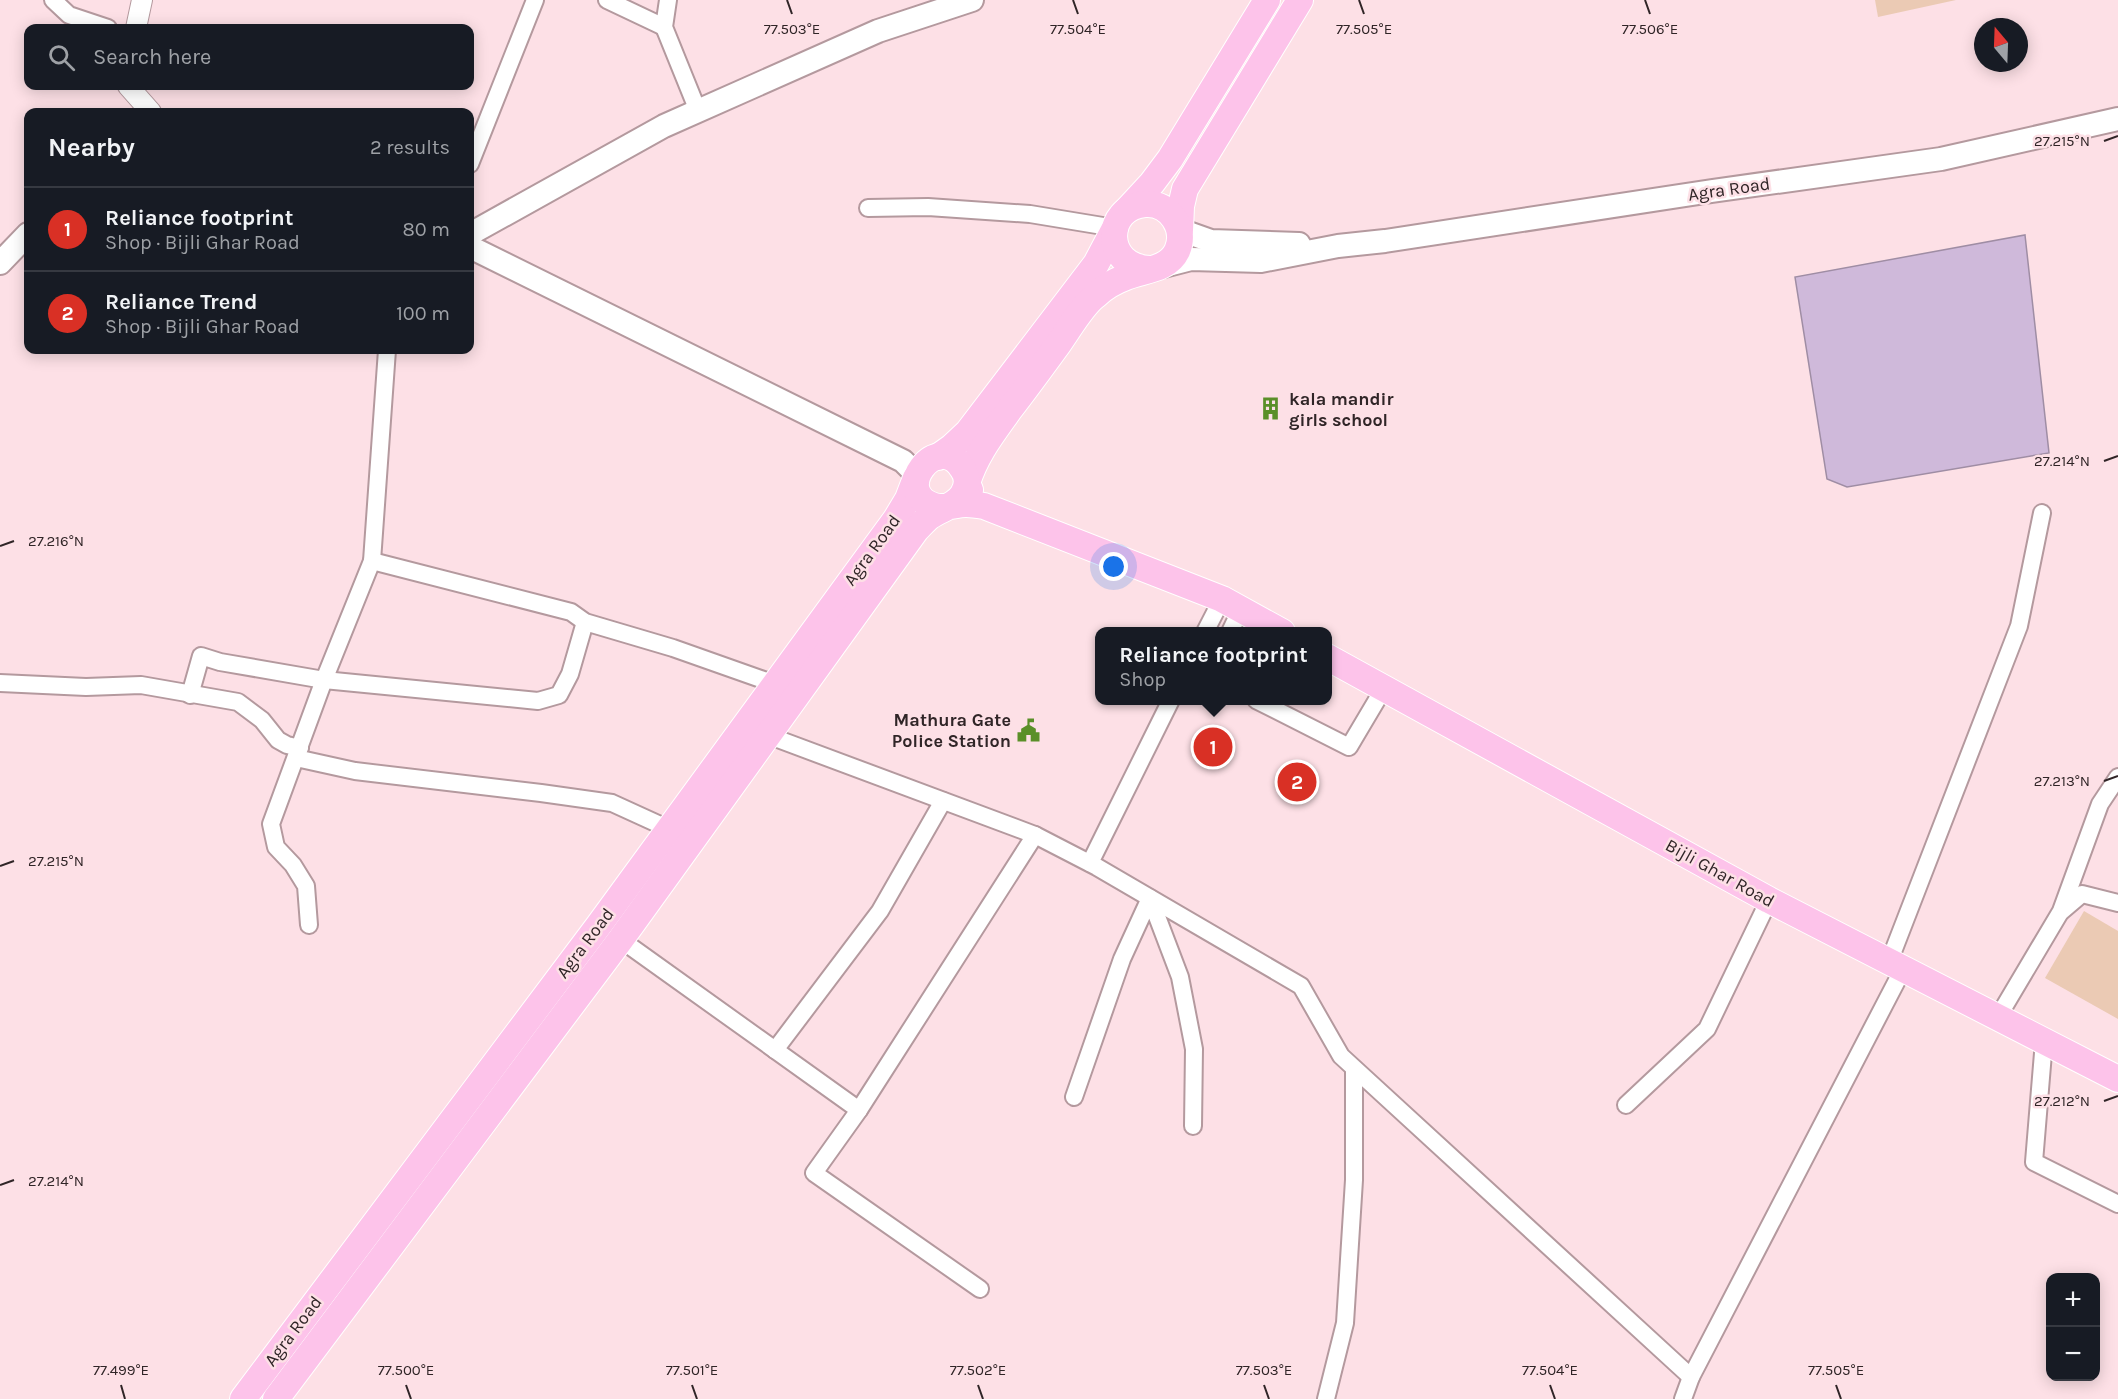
<!DOCTYPE html>
<html lang="en">
<head>
<meta charset="utf-8">
<style>
	body { margin:0; font-family:Karla,sans-serif; background:#20242c; color:#f1f3f6 }
	.controls { position:absolute; right:18px; bottom:18px; display:grid; overflow:hidden; border-radius:12px; box-shadow:0 3px 15px #0003 }
	.controls button { width:54px; height:54px; display:grid; place-items:center; padding:0; border:0; border-bottom:2px solid #363941; background:#171b24; color:#f1f3f6; font:30px sans-serif }
	.compass { position:absolute; left:1974px; top:18px; width:54px; height:54px; border-radius:50%; background:#171b24; box-shadow:0 3px 15px #0003; rotate:341deg }
	.you { position:absolute; left:1114px; top:567px; width:21px; height:21px; margin:-15px; border:4px solid #fff; border-radius:50%; background:#1a73e8; box-shadow:0 0 0 9px #1a73e833 }
	.badge { display:grid; place-items:center; width:39px; height:39px; border-radius:50%; background:#d93025; color:#fff; font-size:20px; font-weight:700 }
	.pin { position:absolute; translate:-50% -50%; border:3px solid #fff; box-shadow:0 2px 6px #0006 }
	.popup { position:absolute; left:1095px; top:627px; width:237px; height:78px; box-sizing:border-box; display:grid; place-content:center; border-radius:12px; background:#171b24; filter:drop-shadow(0 2px 4px #0005); font-size:20px; white-space:nowrap; color:#9ea1a6 }
	.popup b { font-size:22px; color:#f1f3f6 }
	.popup::after { content:''; position:absolute; left:50%; top:100%; margin-left:-12px; border:12px solid transparent; border-top-color:#171b24 }
	.list { margin:0; padding:0; list-style:none }
	h2 { display:flex; justify-content:space-between; align-items:center; height:78px; margin:0; padding:0 24px; font-size:26px }
	h2 small { font-size:20px; font-weight:400; color:#9ea1a6 }
	.list li { display:grid; grid-template-columns:39px 1fr auto; gap:18px; align-items:center; box-sizing:border-box; height:84px; padding:0 24px; border-top:2px solid #363941 }
	.list b { display:block; font-size:22px; white-space:nowrap }
	.list p { margin:0; font-size:20px; white-space:nowrap; color:#9ea1a6 }
	.list em { font-size:20px; font-style:normal; color:#9ea1a6 }
	.icon { flex:none; width:33px; height:33px; fill:none; stroke:currentColor; stroke-width:2; stroke-linecap:round; stroke-linejoin:round }
	.map { position:relative; flex:none; width:2118px; height:1399px; overflow:hidden }
	.search { position:absolute; background:#171b24; box-shadow:0 3px 15px #0003; left:24px; top:24px; width:450px; height:66px; display:flex; align-items:center; gap:15px; box-sizing:border-box; padding:0 21px; border-radius:12px; color:#9ea1a6; font-size:22px }
	.panel { position:absolute; background:#171b24; box-shadow:0 3px 15px #0003; left:24px; top:108px; width:450px; height:246px; border-radius:12px }
	.map>svg:first-child { display:block }
	.green { fill:#ebcab4 }
	.water { fill:#cfb9da; stroke:#9f8da4; stroke-width:1.5 }
	.lines { fill:none; stroke-linecap:round; stroke-linejoin:round }
	.minor-casing { stroke:#b4999e; stroke-width:20 }
	.tertiary-casing { stroke:#b4999e; stroke-width:22 }
	.secondary-casing { stroke:#b4999e; stroke-width:26 }
	.primary-casing { stroke:#fff; stroke-width:28 }
	.minor { stroke:#fff; stroke-width:16 }
	.tertiary { stroke:#fff; stroke-width:20 }
	.secondary { stroke:#fff; stroke-width:22 }
	.primary { stroke:#fdc3ea; stroke-width:26 }
	.ticks { fill:none; stroke:#302527; stroke-width:2 }
	.labels { text-anchor:middle; stroke-width:5; stroke-linejoin:round; paint-order:stroke }
	.street-label { font-size:18px; fill:#302527; stroke:#fde0e6 }
	.poi-label { font-size:18px; font-weight:bold; fill:#302527; stroke:#fde0e6; text-anchor:start }
	.ticks-label { font-size:15px; text-anchor:middle; fill:#302527; stroke:#fde0e6; stroke-width:5; stroke-linejoin:round; paint-order:stroke }
</style>
</head>
<body>
<div class="map">
<svg width="2118" height="1399" viewBox="0 0 2118 1399">
	<rect width="100%" height="100%" fill="#fde0e6"/>
	<g class="green">
		<polygon points="1875,0 1956,0 1878,17"/>
		<polygon points="2084,911 2118,931 2118,1019 2045,978"/>
	</g>
	<polygon class="water" points="2025,235 2049,453 1847,487 1827,479 1795,277"/>
	<g class="lines">
		<defs>
			<g id="minor">
				<polyline points="53,0 69,15 108,28"/>
				<polyline points="607,0 664,27"/>
				<polyline points="668,0 664,27 698,111"/>
				<polyline points="470,164 535,0"/>
				<polyline points="868,208 928,207 1030,214 1115,228"/>
				<polyline points="372,561 387,350"/>
				<polyline points="1205,632 1222,599"/>
				<polyline points="1230,632 1241,609"/>
				<polyline points="0,683 86,687 141,685 238,702 262,720 278,740 287,745 300,748"/>
				<polyline points="190,695 201,656 220,662 324,680 538,701 559,695 570,674 585,622"/>
				<polyline points="1256,700 1349,747 1384,688"/>
				<polyline points="767,735 1035,835"/>
				<polyline points="296,758 355,771 541,793 612,803 669,829"/>
				<polyline points="1090,863 1171,700"/>
				<polyline points="2062,911 2082,894 2118,903"/>
				<polyline points="309,925 306,886 293,865 276,847 271,824 324,680 372,561 571,612 585,622 673,648 775,684"/>
				<polyline points="613,934 859,1110"/>
				<polyline points="1889,962 2019,626 2042,513"/>
				<polyline points="1998,1017 2061,911 2100,804 2118,777"/>
				<polyline points="2044,1041 2034,1162 2118,1204"/>
				<polyline points="775,1050 880,911 943,801"/>
				<polyline points="1074,1097 1122,959 1150,898 1180,977 1194,1049 1193,1126"/>
				<polyline points="1626,1105 1707,1029 1769,900"/>
				<polyline points="980,1289 814,1173 859,1110 1035,835 1097,867 1301,986 1341,1056 1691,1377"/>
				<polyline points="1326,1399 1345,1323 1354,1180 1354,1069"/>
				<polyline points="1683,1399 1691,1377 1903,969"/>
			</g>
			<g id="tertiary">
				<polyline points="136,28 142,0"/>
				<polyline points="128,86 151,112"/>
			</g>
			<g id="secondary">
				<polyline points="1180,230 1211,241 1299,244"/>
				<polyline points="470,234 664,126 878,31 972,0"/>
				<polyline points="470,247 903,461 912,470 916,478"/>
				<polyline points="0,263 28,234"/>
				<polyline points="1160,267 1191,259 1261,261 1338,246 1385,241 1712,191 1941,159 2118,119"/>
			</g>
			<g id="primary">
				<polyline points="1127,210 1152,183 1170,159 1267,0"/>
				<polyline points="1180,230 1181,206 1185,189 1300,0"/>
				<polyline points="938,457 952,447 968,432 1096,264 1115,228"/>
				<path d="M970,490L967,483C976,454 993,433 1010,409C1027,387 1043,365 1059,343C1069,329 1082,306 1095,296C1103,288 1115,281 1126,277C1143,270 1168,270 1177,251C1187,229 1170,202 1145,204C1104,207 1102,267 1150,269"/>
				<polyline points="1327,657 1769,900 2118,1079"/>
				<polyline points="243,1399 599,925 896,519 908,499 916,478"/>
				<path d="M276,1399L621,939L916,530C920,526 924,521 929,517C940,509 956,506 963,494C968,486 968,476 962,468C937,430 890,492 934,506C944,509 956,504 966,504C972,504 978,505 984,506L1222,599L1282,632"/>
			</g>
		</defs>
		<use href="#minor" class="minor-casing"/>
		<use href="#tertiary" class="tertiary-casing"/>
		<use href="#secondary" class="secondary-casing"/>
		<use href="#primary" class="primary-casing"/>
		<use href="#minor" class="minor"/>
		<use href="#tertiary" class="tertiary"/>
		<use href="#secondary" class="secondary"/>
		<use href="#primary" class="primary"/>
	</g>
	<path class="ticks" d="M787,0L792,14M1073,0L1078,14M1359,0L1364,14M1645,0L1650,14M2104,141L2118,136M2104,461L2118,456M0,546L14,541M2104,781L2118,776M0,866L14,861M2104,1101L2118,1096M0,1185L14,1180M121,1385L125,1399M406,1385L411,1399M692,1385L697,1399M978,1385L983,1399M1264,1385L1269,1399M1550,1385L1555,1399M1836,1385L1841,1399"/>
	<defs>
		<symbol id="building-bare" viewBox="-9 -9 18 18"><path d="M-4-6H4V6H1V3H-1V6H-4ZM-2.5-4.3h1.7v1.8h-1.7ZM.8-4.3h1.7v1.8H.8ZM-2.5-1h1.7V.8h-1.7ZM.8-1h1.7V.8H.8Z" fill="#5a8f28" stroke="#fde0e6" stroke-width="2.5" paint-order="stroke"/></symbol>
		<symbol id="civic-bare" viewBox="-9 -9 18 18"><path d="M-.6-6.5H3V-4.5H.6V-3L4-1V1h2V6H-6V1h2V-1L-.6-3ZM-1.2 2.5V6h2.4V2.5Z" fill="#5a8f28" stroke="#fde0e6" stroke-width="2.5" paint-order="stroke"/></symbol>
	</defs>
	<g fill-rule="evenodd">
		<use href="#building-bare" x="1254" y="392" width="33" height="33"/>
		<use href="#civic-bare" x="1012" y="714" width="33" height="33"/>
	</g>
	<g class="labels">
		<g class="street-label">
			<text transform="translate(1729 189) rotate(-8)" y="6">Agra Road</text>
			<text transform="translate(872 550) rotate(-54)" y="6">Agra Road</text>
			<text transform="translate(1720 873) rotate(29)" y="6">Bijli Ghar Road</text>
			<text transform="translate(585 943) rotate(-53)" y="6">Agra Road</text>
			<text transform="translate(293 1331) rotate(-53)" y="6">Agra Road</text>
		</g>
		<g class="poi-label">
			<text x="1289" y="405">kala mandir<tspan x="1289" dy="21">girls school</tspan></text>
			<text x="1011" y="726" text-anchor="end">Mathura Gate<tspan x="1011" dy="21">Police Station</tspan></text>
		</g>
	</g>
	<g class="ticks-label">
		<text x="1364" y="34">77.505°E</text>
		<text x="1650" y="34">77.506°E</text>
		<text x="792" y="34">77.503°E</text>
		<text x="1078" y="34">77.504°E</text>
		<text x="2062" y="146">27.215°N</text>
		<text x="2062" y="466">27.214°N</text>
		<text x="56" y="546">27.216°N</text>
		<text x="2062" y="786">27.213°N</text>
		<text x="56" y="866">27.215°N</text>
		<text x="2062" y="1106">27.212°N</text>
		<text x="56" y="1186">27.214°N</text>
		<text x="121" y="1375">77.499°E</text>
		<text x="406" y="1375">77.500°E</text>
		<text x="692" y="1375">77.501°E</text>
		<text x="978" y="1375">77.502°E</text>
		<text x="1264" y="1375">77.503°E</text>
		<text x="1550" y="1375">77.504°E</text>
		<text x="1836" y="1375">77.505°E</text>
	</g>
</svg>
<div class="controls">
<button>+</button>
<button>−</button>
</div>
<svg class="compass" viewBox="-18 -18 36 36"><path d="M0-13l5 13h-10z" fill="#e53935"/><path d="M0 13l5-13h-10z" fill="#9ea1a6"/></svg>
<div class="you"></div>
<div class="pin badge" style="left:1213px;top:747px">1</div>
<div class="popup"><b>Reliance footprint</b>Shop</div>
<div class="pin badge" style="left:1297px;top:782px">2</div>
<div class="search"><svg class="icon" aria-label="search" viewBox="0 0 24 24"><circle cx="10" cy="10" r="6"/><path d="M15 15l6 6"/></svg>Search here</div>
<section class="panel">
<h2>Nearby<small>2 results</small></h2>
<ul class="list">
<li><span class="badge">1</span><div><b>Reliance footprint</b><p>Shop · Bijli Ghar Road</p></div><em>80 m</em></li>
<li><span class="badge">2</span><div><b>Reliance Trend</b><p>Shop · Bijli Ghar Road</p></div><em>100 m</em></li>
</ul>
</section>
</div>
</body>
</html>
